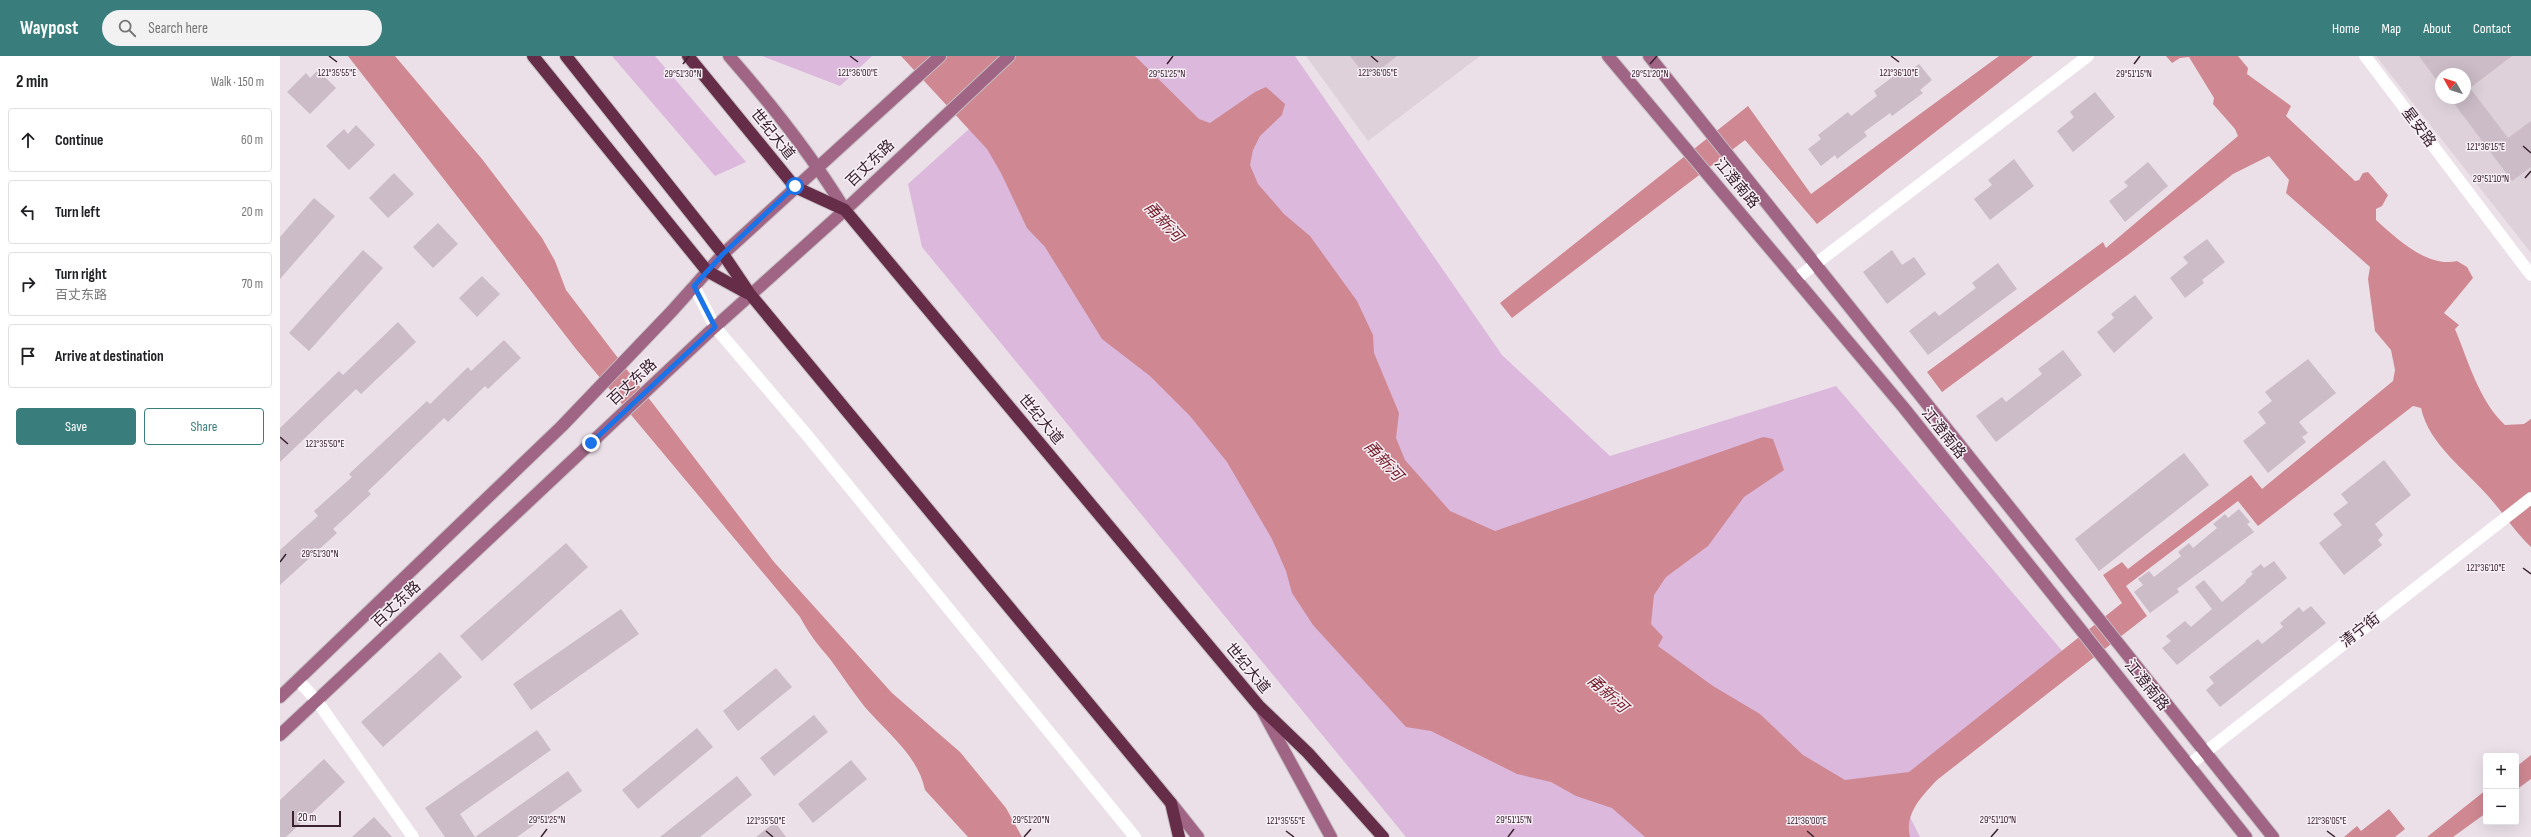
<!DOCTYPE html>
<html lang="en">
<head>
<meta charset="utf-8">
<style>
	body { margin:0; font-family:"Sofia Sans Condensed","Noto Sans SC",sans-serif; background:#f2f2f2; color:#202124 }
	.controls { position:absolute; right:12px; bottom:12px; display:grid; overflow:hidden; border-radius:4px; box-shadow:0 4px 16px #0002 }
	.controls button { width:36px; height:36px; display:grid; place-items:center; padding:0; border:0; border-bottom:1px solid #e0e0e0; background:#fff; color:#202124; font:20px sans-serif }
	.compass { position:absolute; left:2155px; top:12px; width:36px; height:36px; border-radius:50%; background:#fff; box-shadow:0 4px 16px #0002; rotate:309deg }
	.scale { position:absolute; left:12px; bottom:10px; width:49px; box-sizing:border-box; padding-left:4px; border:2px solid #3a212f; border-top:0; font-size:11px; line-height:14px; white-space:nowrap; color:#3a212f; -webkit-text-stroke:3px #f7f0f6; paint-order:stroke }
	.stop { position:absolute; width:12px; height:12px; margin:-9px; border:3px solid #1a73e8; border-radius:50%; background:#fff }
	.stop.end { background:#1a73e8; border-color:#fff; box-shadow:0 1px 4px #0008 }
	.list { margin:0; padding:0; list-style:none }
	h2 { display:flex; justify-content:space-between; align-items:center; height:52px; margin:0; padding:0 16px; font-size:17px }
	h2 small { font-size:13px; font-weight:400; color:#757577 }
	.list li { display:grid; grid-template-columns:26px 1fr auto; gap:12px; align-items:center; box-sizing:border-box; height:64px; margin:0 8px 8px; padding:0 8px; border:1px solid #e0e0e0; border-radius:4px }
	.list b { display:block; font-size:15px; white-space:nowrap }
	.list p { margin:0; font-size:13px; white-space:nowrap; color:#757577 }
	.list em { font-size:13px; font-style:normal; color:#757577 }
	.actions { display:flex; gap:8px; padding:12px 16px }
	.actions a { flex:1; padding:9px 0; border:1px solid #397e7d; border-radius:4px; text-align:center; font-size:14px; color:#397e7d }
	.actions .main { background:#397e7d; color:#fff }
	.icon { flex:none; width:22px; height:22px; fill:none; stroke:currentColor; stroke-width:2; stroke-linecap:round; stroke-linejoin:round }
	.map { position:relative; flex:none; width:2251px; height:781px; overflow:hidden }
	header { display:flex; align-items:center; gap:24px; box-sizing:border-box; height:56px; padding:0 20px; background:#397e7d; color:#fff }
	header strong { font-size:19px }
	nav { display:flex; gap:22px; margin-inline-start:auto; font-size:14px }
	.search { width:280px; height:36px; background:#f2f2f2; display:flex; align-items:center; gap:10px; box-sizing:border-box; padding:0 14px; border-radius:22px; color:#757577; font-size:15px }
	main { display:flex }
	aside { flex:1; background:#fff }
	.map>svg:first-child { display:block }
	.built { fill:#ded1da; fill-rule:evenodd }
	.green { fill:#dbb8dc }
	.water { fill:#cf8892 }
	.building { fill:#cbbcc7 }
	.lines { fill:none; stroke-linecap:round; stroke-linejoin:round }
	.major-casing { stroke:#c4bcc1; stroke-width:14 }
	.highway-casing { stroke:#c4bcc1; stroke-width:14 }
	.minor { stroke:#fff; stroke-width:12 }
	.major { stroke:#a06585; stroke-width:12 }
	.highway { stroke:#662d49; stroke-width:12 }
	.route { stroke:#1a73e8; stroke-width:5 }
	.ticks { fill:none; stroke:#3a212f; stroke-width:1.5 }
	.labels { text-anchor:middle; stroke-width:3; stroke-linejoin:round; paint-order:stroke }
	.street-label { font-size:15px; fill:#3a212f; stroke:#f7f0f6 }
	.water-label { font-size:16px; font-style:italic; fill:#751c27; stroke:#f7f0f6 }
	.ticks-label { font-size:10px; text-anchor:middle; fill:#3a212f; stroke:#f7f0f6; stroke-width:3; stroke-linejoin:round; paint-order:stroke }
</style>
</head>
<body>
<header>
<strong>Waypost</strong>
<div class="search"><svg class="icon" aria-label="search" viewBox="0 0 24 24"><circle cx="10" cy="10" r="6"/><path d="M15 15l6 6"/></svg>Search here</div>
<nav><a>Home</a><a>Map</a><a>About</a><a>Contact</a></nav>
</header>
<main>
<aside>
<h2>2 min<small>Walk · 150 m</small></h2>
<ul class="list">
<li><svg class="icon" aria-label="ahead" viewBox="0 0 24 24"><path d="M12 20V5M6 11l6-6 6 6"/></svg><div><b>Continue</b></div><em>60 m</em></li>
<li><svg class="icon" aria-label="left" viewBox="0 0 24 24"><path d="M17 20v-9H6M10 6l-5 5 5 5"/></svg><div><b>Turn left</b></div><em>20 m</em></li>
<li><svg class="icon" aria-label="right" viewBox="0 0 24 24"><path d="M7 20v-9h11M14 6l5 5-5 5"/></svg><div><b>Turn right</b><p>百丈东路</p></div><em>70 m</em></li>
<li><svg class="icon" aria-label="arrive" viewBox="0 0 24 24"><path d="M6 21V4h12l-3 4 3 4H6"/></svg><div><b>Arrive at destination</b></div></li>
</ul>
<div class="actions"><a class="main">Save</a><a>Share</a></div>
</aside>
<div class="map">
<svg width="2251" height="781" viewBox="0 0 2251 781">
	<rect width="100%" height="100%" fill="#ebe0e8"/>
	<g class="built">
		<polygon points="1026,0 1200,0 1088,85"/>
		<path d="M2096,0H2251V197L2233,174ZM2161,18H2185V42H2161Z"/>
	</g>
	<g class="green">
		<polygon points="332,0 375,0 466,106 435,120"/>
		<polygon points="482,0 592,0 560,30"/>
		<polygon points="770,0 1015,0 1222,299 1330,400 1556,330 1784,597 1622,745 1640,781 1126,781 642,191 628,128"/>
	</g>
	<g class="water">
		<path d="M68,0H115L202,103L262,182L275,205L286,234L494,506L612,637L680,696L726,752L742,781H688L645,734C638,699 606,676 584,650C572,635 562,619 550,603C538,589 529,578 520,561L296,293Z"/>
		<path d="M621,0H855L919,63L930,67L975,36L986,31L1005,48L1002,59L980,80L973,94L970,109L978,128L1004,158L1030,180L1077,245L1093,279L1094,297L1119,357L1116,382L1125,404L1170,455L1215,475L1483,381L1493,383L1504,414L1464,441L1428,490L1386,521L1374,539L1371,568L1383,581L1378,590L1433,630L1480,658L1523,699L1565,724L1629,716L1842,547L1823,519L1842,506L1848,513L1971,419L1982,433L2113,325L2115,314L2111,294L2095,275L2088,223L2090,211L2006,137L2009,124L1989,100L1953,118L1849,198L1662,336L1647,316L1823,186L1826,192L1958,80L1955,73L1933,48L1934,42L1909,1L1900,2L1892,7L1886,0H1958L1968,12L1967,18L2011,50L2006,60L2075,125L2079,124L2083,117L2088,116L2108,139L2102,150L2096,153V164C2116,182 2147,212 2177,205L2187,211L2193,222L2164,257L2179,269L2175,273C2188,304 2199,345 2225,369L2244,368L2251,363V491C2235,476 2224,458 2209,441C2186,414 2149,389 2141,352L2133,350L1978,470L1958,445L1846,530L1867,560L1657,724C1642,740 1624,758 1630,781H1365L1332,752L1296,740L1271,726L1237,718L1151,675L1126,671L1033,569L1012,537L1006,515L992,483L947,406L910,360L870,320L822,283L765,191L747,172L721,117L707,93Z"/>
		<polygon points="1719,0 1753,0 1537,168 1465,84 1232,262 1220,247 1468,50 1531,138"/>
		<polygon points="2251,699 2251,723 2236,734 2236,711"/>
		<polygon points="2206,734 2206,757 2173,781 2147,781"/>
		<polygon points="2109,753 2125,773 2115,781 2064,781 2077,770 2081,775"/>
	</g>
	<g class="building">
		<polygon points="1070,0 1117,0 1088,23"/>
		<polygon points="2139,0 2232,0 2190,32 2228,82 2251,65 2251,111 2232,125 2170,42 2185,42 2185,18 2161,18 2161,30"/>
		<polygon points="1639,8 1652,24 1640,34 1643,37 1612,60 1610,57 1584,76 1587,80 1557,103 1555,99 1541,110 1528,93 1541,83 1538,79 1568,56 1571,60 1597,40 1594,35 1623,13 1627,17"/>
		<polygon points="38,14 56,32 30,58 7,36 26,17 30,22"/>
		<polygon points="1815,36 1835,61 1793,96 1777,75 1794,61 1790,56"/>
		<polygon points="76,69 95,89 69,114 46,90 64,73 68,78"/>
		<polygon points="1734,103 1754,130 1710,164 1694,143 1712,129 1708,124"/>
		<polygon points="1868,106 1888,130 1845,166 1829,145 1848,130 1844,126"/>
		<polygon points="114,117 134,138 108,162 89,142"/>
		<polygon points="34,142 55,160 0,223 0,181"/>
		<polygon points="158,167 178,188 153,212 133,191"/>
		<polygon points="1927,183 1945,206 1922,224 1924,227 1905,242 1890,222 1908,207 1903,201"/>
		<polygon points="83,194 103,212 29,295 9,277"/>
		<polygon points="1612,194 1622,209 1634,201 1646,218 1607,248 1583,216"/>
		<polygon points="1718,207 1737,233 1648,299 1629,275 1655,255 1659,260 1696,232 1692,227"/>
		<polygon points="202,220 220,238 197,261 179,242"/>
		<polygon points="1855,239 1873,262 1834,297 1817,276 1834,262 1831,258"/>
		<polygon points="118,266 136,286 81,338 76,333 0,406 0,372 59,315 63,319"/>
		<polygon points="224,284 241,302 208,333 205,330 168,366 164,362 88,435 91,438 53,473 57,477 0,529 0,494 38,460 34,455 72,421 69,418 147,345 150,348 188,311 191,315"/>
		<polygon points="1783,294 1802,319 1716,386 1696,360 1722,341 1726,346 1762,318 1758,313"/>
		<polygon points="2028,303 2056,337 2019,366 2028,377 2022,381 2026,386 1988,417 1963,385 1986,367 1978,356 1992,345 1985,336"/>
		<polygon points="1904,397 1929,429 1819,515 1795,483"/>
		<polygon points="2104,404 2131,439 2095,468 2103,479 2098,484 2102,489 2064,519 2039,487 2062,469 2053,458 2068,447 2061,438"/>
		<polygon points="1959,453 1970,466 1967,468 1974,476 1897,533 1899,536 1870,557 1854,536 1863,529 1858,523 1869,515 1874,521 1901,500 1898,496 1909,487 1913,492 1937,472 1933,468 1945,458 1948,462"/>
		<polygon points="286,487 308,511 202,605 180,580"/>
		<polygon points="1994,505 2007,522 1897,609 1882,592 1891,585 1886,580 1905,565 1911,571 1932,553 1915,531 1924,524 1942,546 1966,526 1965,525 1973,518 1971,516 1981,508 1984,512"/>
		<polygon points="2031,550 2046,567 1940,651 1926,634 1934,627 1929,621 1978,583 1982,588 2003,571 2000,567 2019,551 2023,556"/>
		<polygon points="341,553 359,578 251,654 233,628"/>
		<polygon points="160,596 182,621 103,691 81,666"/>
		<polygon points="496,612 512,631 458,675 443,655"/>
		<polygon points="534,659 548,676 494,720 480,702"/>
		<polygon points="417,672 433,691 358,753 342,734"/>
		<polygon points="257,674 271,694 180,758 195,781 288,715 302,735 237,781 165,781 145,752"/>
		<polygon points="44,703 65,726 6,781 0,781 0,744"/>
		<polygon points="571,704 587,723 533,767 518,748"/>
		<polygon points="457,720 472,739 420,781 380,781"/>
		<polygon points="94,761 112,781 72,781"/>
		<polygon points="495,766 506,781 476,781"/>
	</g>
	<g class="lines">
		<defs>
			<g id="major">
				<path d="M449,0C492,49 531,98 565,154"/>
				<polyline points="1328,0 1624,352 1966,781"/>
				<polyline points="1369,0 1993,781"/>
				<polyline points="0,641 282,370 392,255 443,198 660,0"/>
				<polyline points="982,654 1051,781"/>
				<polyline points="0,679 427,278 565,154 729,0"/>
				<polyline points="891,747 918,781"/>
			</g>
			<g id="highway">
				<polyline points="253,0 427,215 467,237"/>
				<polyline points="286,0 443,198 470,238 891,747 899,781"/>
				<polyline points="408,0 515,131 565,154 979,650 1028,697 1103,781"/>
			</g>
		</defs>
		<use href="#major" class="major-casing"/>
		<use href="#highway" class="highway-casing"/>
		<g class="minor">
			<polyline points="2085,0 2251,219"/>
			<polyline points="1517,222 1808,0"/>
			<polyline points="414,230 435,271 526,378 855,781"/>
			<polyline points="18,624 37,645 133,781"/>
			<polyline points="1910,708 2251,442"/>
		</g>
		<use href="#major" class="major"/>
		<use href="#highway" class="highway"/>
	</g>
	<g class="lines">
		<polyline class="route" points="311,387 435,271 414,230 443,198 515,130"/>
	</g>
	<path class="ticks" d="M49,0L57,6M570,0L578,6M1091,0L1098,6M1611,0L1619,6M403,8L409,0M887,8L893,0M1370,8L1377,0M1854,8L1860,0M2243,90L2251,97M2245,122L2251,115M0,381L8,388M0,506L6,498M2243,512L2251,518M486,775L493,781M1006,775L1014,781M1527,775L1534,781M2047,775L2055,781M261,781L267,773M744,781L751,773M1228,781L1234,773M1711,781L1718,773"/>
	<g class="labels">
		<g class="street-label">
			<text transform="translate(2139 71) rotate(53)" y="5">星安路</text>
			<text transform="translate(493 78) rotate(51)" y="5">世纪大道</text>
			<text transform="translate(590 107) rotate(-44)" y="5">百丈东路</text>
			<text transform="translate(1457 127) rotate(50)" y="5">江澄南路</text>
			<text transform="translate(352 326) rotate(-43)" y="5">百丈东路</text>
			<text transform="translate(761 363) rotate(50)" y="5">世纪大道</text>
			<text transform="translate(1664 377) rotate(51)" y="5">江澄南路</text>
			<text transform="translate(116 548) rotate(-43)" y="5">百丈东路</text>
			<text transform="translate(2080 574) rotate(-38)" y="5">清宁街</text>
			<text transform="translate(968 612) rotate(50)" y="5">世纪大道</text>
			<text transform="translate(1867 629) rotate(51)" y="5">江澄南路</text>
		</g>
		<g class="water-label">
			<text transform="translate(884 165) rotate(47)" y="6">甬新河</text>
			<text transform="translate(1104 404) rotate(47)" y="6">甬新河</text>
			<text transform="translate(1328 637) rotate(42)" y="6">甬新河</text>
		</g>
	</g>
	<g class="ticks-label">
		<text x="578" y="20">121°36'00"E</text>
		<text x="57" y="20">121°35'55"E</text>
		<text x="1098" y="20">121°36'05"E</text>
		<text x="1619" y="20">121°36'10"E</text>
		<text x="403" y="21">29°51'30"N</text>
		<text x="887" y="21">29°51'25"N</text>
		<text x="1370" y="21">29°51'20"N</text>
		<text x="1854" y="21">29°51'15"N</text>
		<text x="2206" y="94">121°36'15"E</text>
		<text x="2211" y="126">29°51'10"N</text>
		<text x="45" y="391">121°35'50"E</text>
		<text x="40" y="501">29°51'30"N</text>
		<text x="2206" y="515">121°36'10"E</text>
		<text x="267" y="767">29°51'25"N</text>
		<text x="751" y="767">29°51'20"N</text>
		<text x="1234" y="767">29°51'15"N</text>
		<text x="1718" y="767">29°51'10"N</text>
		<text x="486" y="768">121°35'50"E</text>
		<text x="1006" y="768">121°35'55"E</text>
		<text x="1527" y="768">121°36'00"E</text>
		<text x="2047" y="768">121°36'05"E</text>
	</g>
</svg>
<div class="controls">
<button>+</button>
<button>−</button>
</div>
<svg class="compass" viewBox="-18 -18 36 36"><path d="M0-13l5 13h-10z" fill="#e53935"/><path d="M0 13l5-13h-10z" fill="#757577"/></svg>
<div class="scale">20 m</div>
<div class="stop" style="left:515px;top:130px"></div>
<div class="stop end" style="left:311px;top:387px"></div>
</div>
</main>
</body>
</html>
